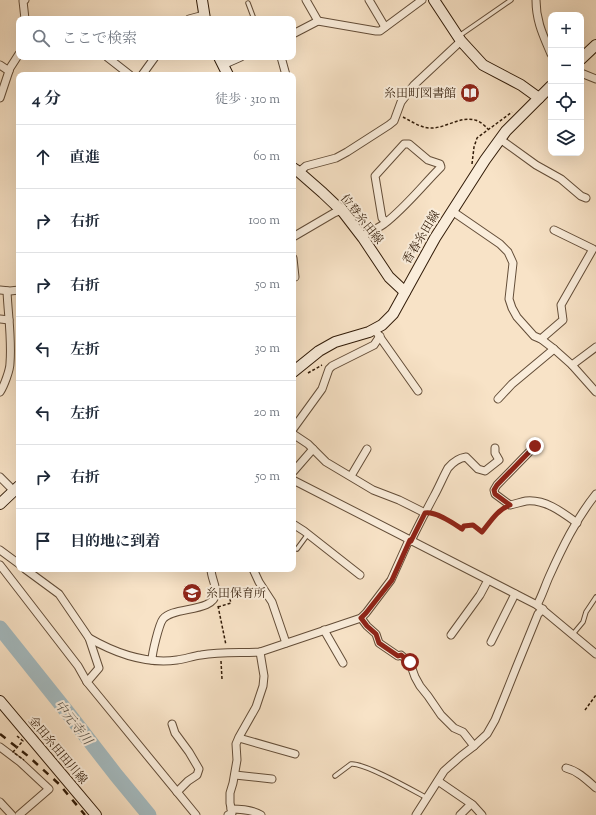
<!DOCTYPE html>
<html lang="ja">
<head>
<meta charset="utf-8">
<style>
	body { margin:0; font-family:"Sorts Mill Goudy","Noto Serif JP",serif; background:#f2f2f3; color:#1f2937 }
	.controls { position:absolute; right:12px; top:12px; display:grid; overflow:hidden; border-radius:8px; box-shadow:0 4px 16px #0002 }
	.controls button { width:36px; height:36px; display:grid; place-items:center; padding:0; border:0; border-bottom:1px solid #e0e1e3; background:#fff; color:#1f2937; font:20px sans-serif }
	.stop { position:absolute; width:12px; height:12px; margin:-9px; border:3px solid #8f2418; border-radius:50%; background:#fff }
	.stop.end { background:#8f2418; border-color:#fff; box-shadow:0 1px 4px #0008 }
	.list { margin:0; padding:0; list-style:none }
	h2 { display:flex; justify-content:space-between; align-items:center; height:52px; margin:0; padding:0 16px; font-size:17px }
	h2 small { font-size:13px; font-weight:400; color:#747a83 }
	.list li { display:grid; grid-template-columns:26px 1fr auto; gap:12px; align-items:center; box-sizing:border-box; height:64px; padding:0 16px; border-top:1px solid #e0e1e3 }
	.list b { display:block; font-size:15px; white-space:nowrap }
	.list em { font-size:13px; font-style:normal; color:#747a83 }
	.icon { flex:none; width:22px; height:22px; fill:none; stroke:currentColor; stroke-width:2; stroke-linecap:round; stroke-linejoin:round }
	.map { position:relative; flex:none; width:596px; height:815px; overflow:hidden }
	.search { position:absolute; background:#fff; box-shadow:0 4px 16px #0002; left:16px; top:16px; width:280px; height:44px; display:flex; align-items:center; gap:10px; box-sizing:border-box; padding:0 14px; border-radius:8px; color:#747a83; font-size:15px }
	.panel { position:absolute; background:#fff; box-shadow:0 4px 16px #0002; left:16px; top:72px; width:280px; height:500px; border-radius:8px }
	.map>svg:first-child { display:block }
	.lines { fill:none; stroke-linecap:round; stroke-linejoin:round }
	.river { stroke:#a4bbc1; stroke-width:15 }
	.lane-casing { stroke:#634d38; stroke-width:5.5 }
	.street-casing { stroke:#634d38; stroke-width:9 }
	.secondary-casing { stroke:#311b08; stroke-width:12 }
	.path { stroke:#311b08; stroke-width:1.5; stroke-dasharray:3 2; stroke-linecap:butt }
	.lane { stroke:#faeddb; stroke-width:3.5 }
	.street { stroke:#faeddb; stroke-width:7 }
	.secondary { stroke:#faeddb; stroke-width:10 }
	.rail { stroke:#311b08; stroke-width:2.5; stroke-dasharray:7 7; stroke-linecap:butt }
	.path-bridge { stroke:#311b08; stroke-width:1.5; stroke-dasharray:3 2; stroke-linecap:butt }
	.route { stroke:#8f2418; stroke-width:5 }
	.labels { text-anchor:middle; stroke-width:4; stroke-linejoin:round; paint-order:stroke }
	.poi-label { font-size:12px; fill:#311b08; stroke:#faeddb; text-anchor:end }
	.street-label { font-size:12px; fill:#311b08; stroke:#faeddb }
	.water-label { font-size:13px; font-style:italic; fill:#595349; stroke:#faeddb }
</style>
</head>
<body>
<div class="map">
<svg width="596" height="815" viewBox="0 0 596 815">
	<rect width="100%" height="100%" fill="#f8e3c7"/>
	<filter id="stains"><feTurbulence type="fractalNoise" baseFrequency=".005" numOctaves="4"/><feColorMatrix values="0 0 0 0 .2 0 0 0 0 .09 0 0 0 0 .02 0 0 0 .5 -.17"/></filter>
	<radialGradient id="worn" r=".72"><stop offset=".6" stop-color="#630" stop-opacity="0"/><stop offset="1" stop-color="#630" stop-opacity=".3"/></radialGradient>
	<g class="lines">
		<polyline class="river" points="0,628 68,713 116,775 149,815"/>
		<defs>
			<g id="lane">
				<polyline points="248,3 254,19"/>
				<polyline points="459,36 511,0"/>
				<polyline points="297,549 308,534"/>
				<polyline points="573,634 583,622 586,612 596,597"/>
				<path d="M335,776L351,764C364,762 414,791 427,798"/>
			</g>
			<g id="street">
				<polyline points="25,0 23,1 25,19"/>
				<polyline points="306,0 318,21"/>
				<polyline points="369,0 385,27"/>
				<path d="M536,0C536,21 543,35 551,54"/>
				<polyline points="189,19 204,15"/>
				<polyline points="293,34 318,21 376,31 380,31 422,0"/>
				<polyline points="107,57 130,75"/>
				<polyline points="281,57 286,75"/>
				<polyline points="0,65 9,71"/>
				<polyline points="223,65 241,57"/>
				<polyline points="581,73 596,79"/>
				<polyline points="142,75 155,57"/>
				<polyline points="0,98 10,68 19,54"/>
				<polyline points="500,139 536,165 561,179 581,196 586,198"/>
				<polyline points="299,172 306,166 336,158 347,152 389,125 394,121 401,102 414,85 461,41"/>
				<polyline points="452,211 500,244 508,252 513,263 509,299 512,308 517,317 534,336 541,339 554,349 572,365 596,392"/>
				<path d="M362,236C369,232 377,229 384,224C405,208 422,186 441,167L440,164L428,160L409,144H404L375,176L382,218L386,222"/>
				<polyline points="293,237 334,213 341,210"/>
				<polyline points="293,258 295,277"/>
				<polyline points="0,290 10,291 19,290"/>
				<polyline points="0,319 9,320"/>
				<polyline points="377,333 418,391"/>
				<polyline points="541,339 563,320 561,305 593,249 554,230"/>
				<polyline points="572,365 596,347"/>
				<path d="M0,392C4,386 10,370 10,363C12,340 8,314 7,291"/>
				<polyline points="498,399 512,384 554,349"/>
				<polyline points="293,429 322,389 329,369 332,366 374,345 380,336"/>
				<polyline points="293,434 308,444 326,462 373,490 399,500 425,513"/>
				<path d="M535,446L497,485L494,490L495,494L510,505C515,504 521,502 526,501C545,499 562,512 577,523"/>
				<polyline points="293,472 313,449"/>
				<polyline points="351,476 367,449"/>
				<polyline points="0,477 14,491"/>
				<polyline points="293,480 537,605 596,654"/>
				<polyline points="293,524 304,531 360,575"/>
				<path d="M411,541C418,526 426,511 434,496C439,487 443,477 448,468C453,462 459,458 466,457L478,469L485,471L499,460L495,453V448"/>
				<polyline points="0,550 19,564"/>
				<polyline points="0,565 78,666 87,682"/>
				<polyline points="25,569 59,594 89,638 99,668 87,682 196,815"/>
				<polyline points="253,569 259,582 272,602 286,643"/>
				<path d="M537,605C542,596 545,586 549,577C562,548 576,519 596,494"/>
				<polyline points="361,618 367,626 376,634 379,643 398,656 401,655 410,663 415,677 420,686 428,696 441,715 454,728 463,732 474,746"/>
				<polyline points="324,630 343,663"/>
				<polyline points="451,635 480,595 488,580"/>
				<path d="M89,638C115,653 147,664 177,660C185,659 193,656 201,655C220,652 240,653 260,652L263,651L361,618L366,613L391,580L409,540"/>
				<polyline points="491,642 515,594"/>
				<path d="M152,660C152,653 159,624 163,619C173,606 214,613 216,593C216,585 211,577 211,569"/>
				<polyline points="172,724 175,733 189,752 199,769 197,775 188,781 177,792"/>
				<polyline points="239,738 295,754"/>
				<polyline points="0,747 20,762 49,789 19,815"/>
				<path d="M566,768C578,771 587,780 596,788"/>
				<polyline points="235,775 272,779"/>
				<polyline points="438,781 473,805 482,815"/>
				<polyline points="0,802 12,815"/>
				<path d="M231,809C240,809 253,810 261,815"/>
				<polyline points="228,815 232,813 230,803 230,793 233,783 237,760 236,744 239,737 256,707 263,686 264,676 260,652"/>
				<polyline points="416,815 444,771 461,756 474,746 487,734 495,720 504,698 516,668 538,614 543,609"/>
				<polyline points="460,815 471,804"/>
			</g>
			<g id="secondary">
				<polyline points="202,0 205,19"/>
				<polyline points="434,0 461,41 483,65 521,85 539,98"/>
				<polyline points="219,57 228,75"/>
				<polyline points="581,59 596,45"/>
				<polyline points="293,168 299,172 323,193 343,212 363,238 389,277 405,292"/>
				<polyline points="293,372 319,351 335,342 369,332 382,325 393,314 435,238 485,160 506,131 551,86"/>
				<polyline points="0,504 19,486"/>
				<polyline points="0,701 96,815"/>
			</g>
		</defs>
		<use href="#lane" class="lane-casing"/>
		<use href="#street" class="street-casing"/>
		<use href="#secondary" class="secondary-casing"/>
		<g class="path">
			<path d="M403,117C411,121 419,127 429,128C445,129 459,116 475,120C480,121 485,126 488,129"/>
			<polyline points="472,164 474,147 477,138 512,112"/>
			<polyline points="308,373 322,365"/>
			<polyline points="433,513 449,520 462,529 464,526 473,525 482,532 498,512 503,508"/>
			<polyline points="218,606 226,645"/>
			<polyline points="218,607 231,603 229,596 224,593"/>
			<polyline points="221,661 222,679"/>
			<polyline points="585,710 596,695"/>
		</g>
		<use href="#lane" class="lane"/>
		<use href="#street" class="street"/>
		<use href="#secondary" class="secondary"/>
		<polyline class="rail" points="0,734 28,756 59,784 85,815"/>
		<polyline class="path-bridge" points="17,736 23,741 13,752 24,760"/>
	</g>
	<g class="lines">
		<path class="route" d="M410,662L401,655L398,656L379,643L376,634L367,626L361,618L366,613L392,580L410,540L411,541L425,513C436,511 453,523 462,529L464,526L473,525L482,532C491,521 497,510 510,505L495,494L494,490L497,485L535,446"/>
	</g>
	<defs>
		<symbol id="library-disc" viewBox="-11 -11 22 22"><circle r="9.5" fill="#8f2418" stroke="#faeddb"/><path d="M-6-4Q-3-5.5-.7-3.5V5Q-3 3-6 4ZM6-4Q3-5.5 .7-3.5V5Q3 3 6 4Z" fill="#fff"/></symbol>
		<symbol id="school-disc" viewBox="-11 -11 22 22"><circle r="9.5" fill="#8f2418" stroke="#faeddb"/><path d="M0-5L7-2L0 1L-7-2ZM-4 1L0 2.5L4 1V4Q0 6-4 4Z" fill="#fff"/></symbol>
	</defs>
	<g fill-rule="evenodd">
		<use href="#library-disc" x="459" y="82" width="22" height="22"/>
		<use href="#school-disc" x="181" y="582" width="22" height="22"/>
	</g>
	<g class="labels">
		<g class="poi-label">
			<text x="456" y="97">糸田町図書館</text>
			<text x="206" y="597" text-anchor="start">糸田保育所</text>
		</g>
		<g class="street-label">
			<text transform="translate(362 219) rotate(51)" y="4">位登糸田線</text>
			<text transform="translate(421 237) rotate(-59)" y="4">香春糸田線</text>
			<text transform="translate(58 750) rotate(50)" y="4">金田糸田田川線</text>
		</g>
		<g class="water-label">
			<text transform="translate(74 722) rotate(52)" y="5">中元寺川</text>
		</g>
	</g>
	<rect width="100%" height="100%" filter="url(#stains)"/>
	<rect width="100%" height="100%" fill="url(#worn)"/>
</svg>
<div class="controls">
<button>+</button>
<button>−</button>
<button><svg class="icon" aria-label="locate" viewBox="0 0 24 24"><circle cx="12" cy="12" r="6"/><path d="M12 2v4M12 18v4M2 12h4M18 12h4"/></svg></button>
<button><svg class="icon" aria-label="layers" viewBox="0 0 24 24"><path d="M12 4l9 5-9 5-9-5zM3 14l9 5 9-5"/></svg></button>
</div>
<div class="stop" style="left:410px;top:662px"></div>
<div class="stop end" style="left:535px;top:446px"></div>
<div class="search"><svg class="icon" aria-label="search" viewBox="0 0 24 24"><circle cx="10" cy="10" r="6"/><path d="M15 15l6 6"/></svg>ここで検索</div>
<section class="panel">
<h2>4 分<small>徒歩 · 310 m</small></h2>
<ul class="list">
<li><svg class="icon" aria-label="ahead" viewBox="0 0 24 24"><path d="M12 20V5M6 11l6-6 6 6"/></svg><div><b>直進</b></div><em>60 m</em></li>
<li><svg class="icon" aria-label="right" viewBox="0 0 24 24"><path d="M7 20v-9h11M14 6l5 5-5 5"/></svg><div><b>右折</b></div><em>100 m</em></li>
<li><svg class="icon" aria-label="right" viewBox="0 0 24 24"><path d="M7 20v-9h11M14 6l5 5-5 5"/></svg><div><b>右折</b></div><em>50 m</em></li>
<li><svg class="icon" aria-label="left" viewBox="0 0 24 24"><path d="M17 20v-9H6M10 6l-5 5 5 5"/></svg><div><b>左折</b></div><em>30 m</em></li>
<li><svg class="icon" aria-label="left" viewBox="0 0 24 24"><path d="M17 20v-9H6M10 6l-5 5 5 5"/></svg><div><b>左折</b></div><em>20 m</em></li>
<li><svg class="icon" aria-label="right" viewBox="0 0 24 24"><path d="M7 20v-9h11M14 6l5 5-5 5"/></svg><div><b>右折</b></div><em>50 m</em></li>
<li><svg class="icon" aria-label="arrive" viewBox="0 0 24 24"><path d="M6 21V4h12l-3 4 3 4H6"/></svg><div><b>目的地に到着</b></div></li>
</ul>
</section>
</div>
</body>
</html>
